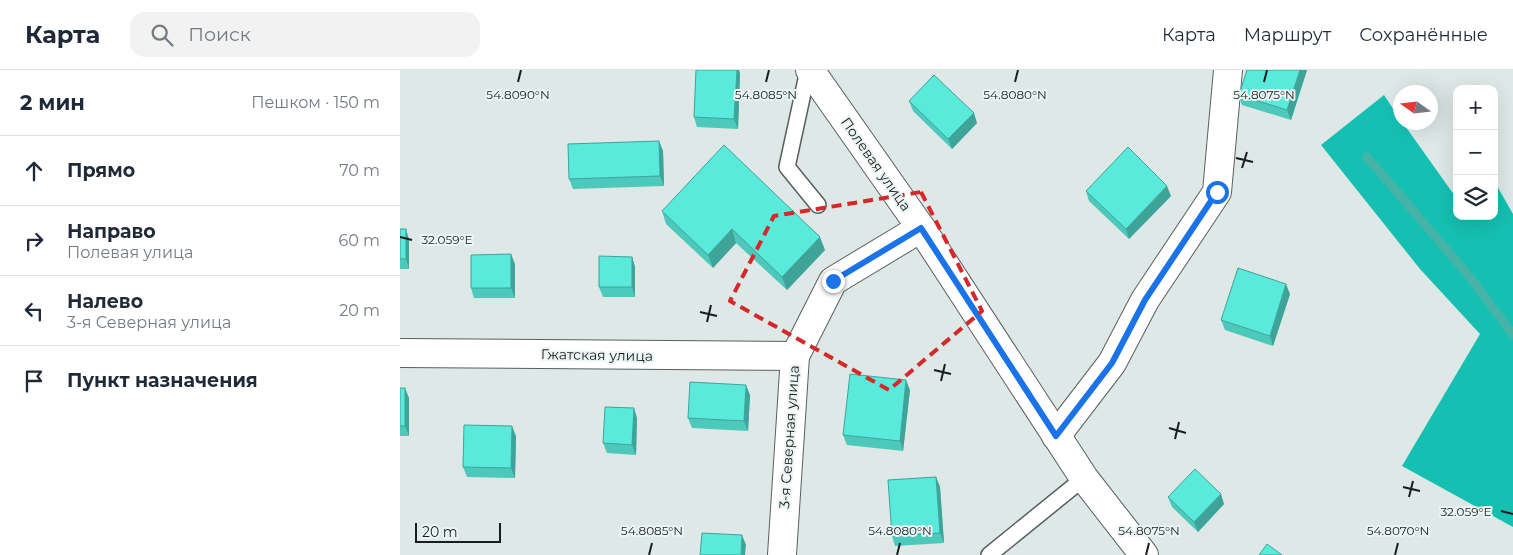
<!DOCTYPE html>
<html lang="ru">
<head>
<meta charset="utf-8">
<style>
	body { margin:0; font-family:Montserrat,sans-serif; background:#f2f2f3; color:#1f2937 }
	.controls { position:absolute; right:15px; top:15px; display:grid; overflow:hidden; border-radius:10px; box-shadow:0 5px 20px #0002 }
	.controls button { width:45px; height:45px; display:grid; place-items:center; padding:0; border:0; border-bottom:1px solid #e0e1e3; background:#fff; color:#1f2937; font:25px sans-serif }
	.compass { position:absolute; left:993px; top:15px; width:45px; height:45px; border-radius:50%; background:#fff; box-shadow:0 5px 20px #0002; rotate:284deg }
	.scale { position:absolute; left:15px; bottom:12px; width:86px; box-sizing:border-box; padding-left:5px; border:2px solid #1a1d1d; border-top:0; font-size:14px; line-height:18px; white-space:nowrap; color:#1a1d1d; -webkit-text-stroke:4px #ebf5f3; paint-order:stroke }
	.stop { position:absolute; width:15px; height:15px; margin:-11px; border:4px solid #1a73e8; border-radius:50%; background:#fff }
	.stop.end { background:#1a73e8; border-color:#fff; box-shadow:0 1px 5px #0008 }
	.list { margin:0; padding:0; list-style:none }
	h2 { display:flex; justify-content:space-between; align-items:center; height:65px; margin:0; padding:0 20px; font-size:21px }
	h2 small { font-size:16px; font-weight:400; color:#747a83 }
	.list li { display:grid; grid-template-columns:32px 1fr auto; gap:15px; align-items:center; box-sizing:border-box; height:70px; padding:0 20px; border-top:1px solid #e0e1e3 }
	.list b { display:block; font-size:19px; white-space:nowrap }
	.list p { margin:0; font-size:16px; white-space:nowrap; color:#747a83 }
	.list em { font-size:16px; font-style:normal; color:#747a83 }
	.icon { flex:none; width:28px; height:28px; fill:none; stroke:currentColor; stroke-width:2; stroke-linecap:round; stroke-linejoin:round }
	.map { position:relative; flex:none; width:1113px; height:485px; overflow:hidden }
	header { display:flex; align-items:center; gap:30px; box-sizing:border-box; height:70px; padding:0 25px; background:#fff; border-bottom:1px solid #e0e1e3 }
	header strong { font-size:24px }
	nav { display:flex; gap:28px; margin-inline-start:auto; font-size:18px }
	.search { width:350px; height:45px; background:#f2f2f3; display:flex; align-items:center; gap:12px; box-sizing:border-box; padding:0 18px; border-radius:15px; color:#747a83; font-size:19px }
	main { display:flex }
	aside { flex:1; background:#fff }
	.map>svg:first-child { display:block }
	.forest { fill:#15c0b2 }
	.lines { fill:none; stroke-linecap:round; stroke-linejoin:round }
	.stream { stroke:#46b3a7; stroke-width:9 }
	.lane-casing { stroke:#58605e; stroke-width:18 }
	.street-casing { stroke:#58605e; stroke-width:30 }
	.secondary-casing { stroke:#58605e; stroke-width:30 }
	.lane { stroke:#fff; stroke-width:15 }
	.street { stroke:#fff; stroke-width:28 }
	.secondary { stroke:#fff; stroke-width:28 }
	.wall { fill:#4dc9bc }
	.shaded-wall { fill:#3ea499 }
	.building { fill:#59eadb; stroke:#3ea499 }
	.route { stroke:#1a73e8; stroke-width:6 }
	.marked { fill:none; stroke:#d62828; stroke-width:4; stroke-dasharray:10 6; stroke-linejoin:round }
	.ticks { fill:none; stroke:#1a1d1d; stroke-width:2 }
	.labels { text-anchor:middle; stroke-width:4; stroke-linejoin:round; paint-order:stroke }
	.street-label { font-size:14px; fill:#1a1d1d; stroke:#ebf5f3 }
	.ticks-label { font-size:12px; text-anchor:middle; fill:#1a1d1d; stroke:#ebf5f3; stroke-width:4; stroke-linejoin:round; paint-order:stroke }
</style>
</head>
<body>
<header>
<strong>Карта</strong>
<div class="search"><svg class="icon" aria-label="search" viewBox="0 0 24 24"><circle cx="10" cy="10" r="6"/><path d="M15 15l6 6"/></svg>Поиск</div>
<nav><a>Карта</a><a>Маршрут</a><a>Сохранённые</a></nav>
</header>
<main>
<aside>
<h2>2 мин<small>Пешком · 150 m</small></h2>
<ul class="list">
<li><svg class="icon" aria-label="ahead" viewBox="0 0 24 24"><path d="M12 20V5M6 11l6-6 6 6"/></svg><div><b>Прямо</b></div><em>70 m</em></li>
<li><svg class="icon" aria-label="right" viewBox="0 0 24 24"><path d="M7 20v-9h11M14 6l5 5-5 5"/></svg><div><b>Направо</b><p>Полевая улица</p></div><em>60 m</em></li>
<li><svg class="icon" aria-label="left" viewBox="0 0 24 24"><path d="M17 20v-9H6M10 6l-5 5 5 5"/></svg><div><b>Налево</b><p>3-я Северная улица</p></div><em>20 m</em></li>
<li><svg class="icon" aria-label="arrive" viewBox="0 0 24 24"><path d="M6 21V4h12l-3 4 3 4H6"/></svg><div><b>Пункт назначения</b></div></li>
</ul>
</aside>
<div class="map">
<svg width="1113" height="485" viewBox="0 0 1113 485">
	<rect width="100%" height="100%" fill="#dee8e6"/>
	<polygon class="forest" points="984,25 1000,49 1001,52 1003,53 1057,129 1057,146 1094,146 1094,117 1097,116 1113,144 1113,457 1002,396 1080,264 1020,199 921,75"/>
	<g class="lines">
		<polyline class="stream" points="967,87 1070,207 1113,265"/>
		<defs>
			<g id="lane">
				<polyline points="408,0 387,97 418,135"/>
				<polyline points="589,485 684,408"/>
			</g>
			<g id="street">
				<polyline points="0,283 395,286"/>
				<polyline points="656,366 712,293 745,230 817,122 828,0"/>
				<polyline points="382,485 395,286 433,211 521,158"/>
			</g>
			<polyline id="secondary" points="410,0 521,158 684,408 744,485"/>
		</defs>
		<use href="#lane" class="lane-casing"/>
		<use href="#street" class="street-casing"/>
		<use href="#secondary" class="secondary-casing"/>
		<use href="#lane" class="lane"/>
		<use href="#street" class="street"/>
		<use href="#secondary" class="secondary"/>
	</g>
	<g class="wall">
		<polygon points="296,0 339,0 340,4 338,59 297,57 294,47"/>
		<polygon points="847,0 907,0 891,50 842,35 839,25"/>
		<polygon points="509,31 577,53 552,79 513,41"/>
		<polygon points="259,71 263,81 264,116 173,119 169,109"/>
		<polygon points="686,121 771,126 729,169 689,131"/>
		<polygon points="262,141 425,180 387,220 336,173 313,198 266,154"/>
		<polygon points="0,159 9,169 9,199 0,199"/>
		<polygon points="232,187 235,197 235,227 203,227 199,217"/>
		<polygon points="115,194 115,228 74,228 71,218"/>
		<polygon points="890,224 873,276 825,260 821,250"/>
		<polygon points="0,318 9,328 9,366 0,366"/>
		<polygon points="510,320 503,381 447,375 443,365"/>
		<polygon points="350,325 348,361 292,358 288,348"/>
		<polygon points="237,348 236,385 207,383 203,373"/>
		<polygon points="116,366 115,408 67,407 63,397"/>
		<polygon points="536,407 540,417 544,473 495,476 492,466"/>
		<polygon points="768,427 824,434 798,462 772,437"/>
	</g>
	<g class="shaded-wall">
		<polygon points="337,0 339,0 340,4 338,59 334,49"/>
		<polygon points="900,0 907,0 891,50 887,40"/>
		<polygon points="574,43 577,53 552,79 548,69"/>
		<polygon points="259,71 263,81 264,116 260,106"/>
		<polygon points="767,116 771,126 729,169 726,159"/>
		<polygon points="6,159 9,169 9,199 6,189"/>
		<polygon points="332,159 336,173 313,198 308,185"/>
		<polygon points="420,167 425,180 387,220 382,207"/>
		<polygon points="111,184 115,194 115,228 111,218"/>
		<polygon points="232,187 235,197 235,227 232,217"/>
		<polygon points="886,214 890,224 873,276 870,266"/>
		<polygon points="506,310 510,320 503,381 500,371"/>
		<polygon points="346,315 350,325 348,361 344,351"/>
		<polygon points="5,318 9,328 9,366 5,356"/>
		<polygon points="234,338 237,348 236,385 232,375"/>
		<polygon points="112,356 116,366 115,408 111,398"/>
		<polygon points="536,407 540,417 544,473 540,463"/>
		<polygon points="821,424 824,434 798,462 794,452"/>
		<polygon points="342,465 346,475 345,485 341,485"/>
	</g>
	<g class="building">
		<polygon points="296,0 337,0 334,49 294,47"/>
		<polygon points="847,0 900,0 887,40 839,25"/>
		<polygon points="534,5 574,43 548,69 509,31"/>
		<polygon points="259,71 260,106 169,109 168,74"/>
		<polygon points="324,75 420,167 382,207 332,159 308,185 262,141"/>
		<polygon points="728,77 767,116 726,159 686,121"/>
		<rect x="0" y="159" width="6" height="30"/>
		<polygon points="111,184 111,218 71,218 71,185"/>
		<polygon points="199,186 232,187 232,217 199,217"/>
		<polygon points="838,198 886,214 870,266 821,250"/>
		<polygon points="450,304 506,310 500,371 443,365"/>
		<polygon points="290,312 346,315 344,351 288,348"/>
		<rect x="0" y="318" width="5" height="38"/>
		<polygon points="205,337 234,338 232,375 203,373"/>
		<polygon points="64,355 112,356 111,398 63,397"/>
		<polygon points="795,399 821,424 794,452 768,427"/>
		<polygon points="536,407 540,463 492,466 488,410"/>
		<polygon points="302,463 342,465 341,485 300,485"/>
		<polygon points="867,474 882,485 859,485"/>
	</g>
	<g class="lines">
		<polyline class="route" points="433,211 521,158 656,366 712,293 745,230 817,122"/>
	</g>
	<path class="marked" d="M521,122L582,241L489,320L330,231L374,146Z"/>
	<path class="ticks" d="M118,12L121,0M366,12L369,0M615,12L618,0M864,12L867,0M836,88L853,92M842,98L847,82M0,167L12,170M300,242L317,246M307,252L311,235M534,300L551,304M541,311L545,294M769,358L786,363M775,369L779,352M1003,417L1020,421M1009,427L1013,411M1101,441L1113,444M249,485L252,473M497,485L500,473M746,485L749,473M995,485L998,473"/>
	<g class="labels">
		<g class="street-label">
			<text transform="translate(476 94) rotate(55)" y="5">Полевая улица</text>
			<text transform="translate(197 285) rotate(1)" y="5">Гжатская улица</text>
			<text transform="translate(389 367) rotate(-86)" y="5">3-я Северная улица</text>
		</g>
	</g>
	<g class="ticks-label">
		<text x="118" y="29">54.8090°N</text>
		<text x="366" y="29">54.8085°N</text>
		<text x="615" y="29">54.8080°N</text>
		<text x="864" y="29">54.8075°N</text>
		<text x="47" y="174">32.059°E</text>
		<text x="1066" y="446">32.059°E</text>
		<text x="252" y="465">54.8085°N</text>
		<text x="500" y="465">54.8080°N</text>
		<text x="749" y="465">54.8075°N</text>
		<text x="998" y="465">54.8070°N</text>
	</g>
</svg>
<div class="controls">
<button>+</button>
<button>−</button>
<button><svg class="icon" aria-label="layers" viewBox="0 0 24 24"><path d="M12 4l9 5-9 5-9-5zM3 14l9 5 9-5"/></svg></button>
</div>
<svg class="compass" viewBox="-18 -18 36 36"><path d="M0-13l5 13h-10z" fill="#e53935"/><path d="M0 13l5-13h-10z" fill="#747a83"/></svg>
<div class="scale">20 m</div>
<div class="stop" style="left:817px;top:122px"></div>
<div class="stop end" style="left:433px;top:211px"></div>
</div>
</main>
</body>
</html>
